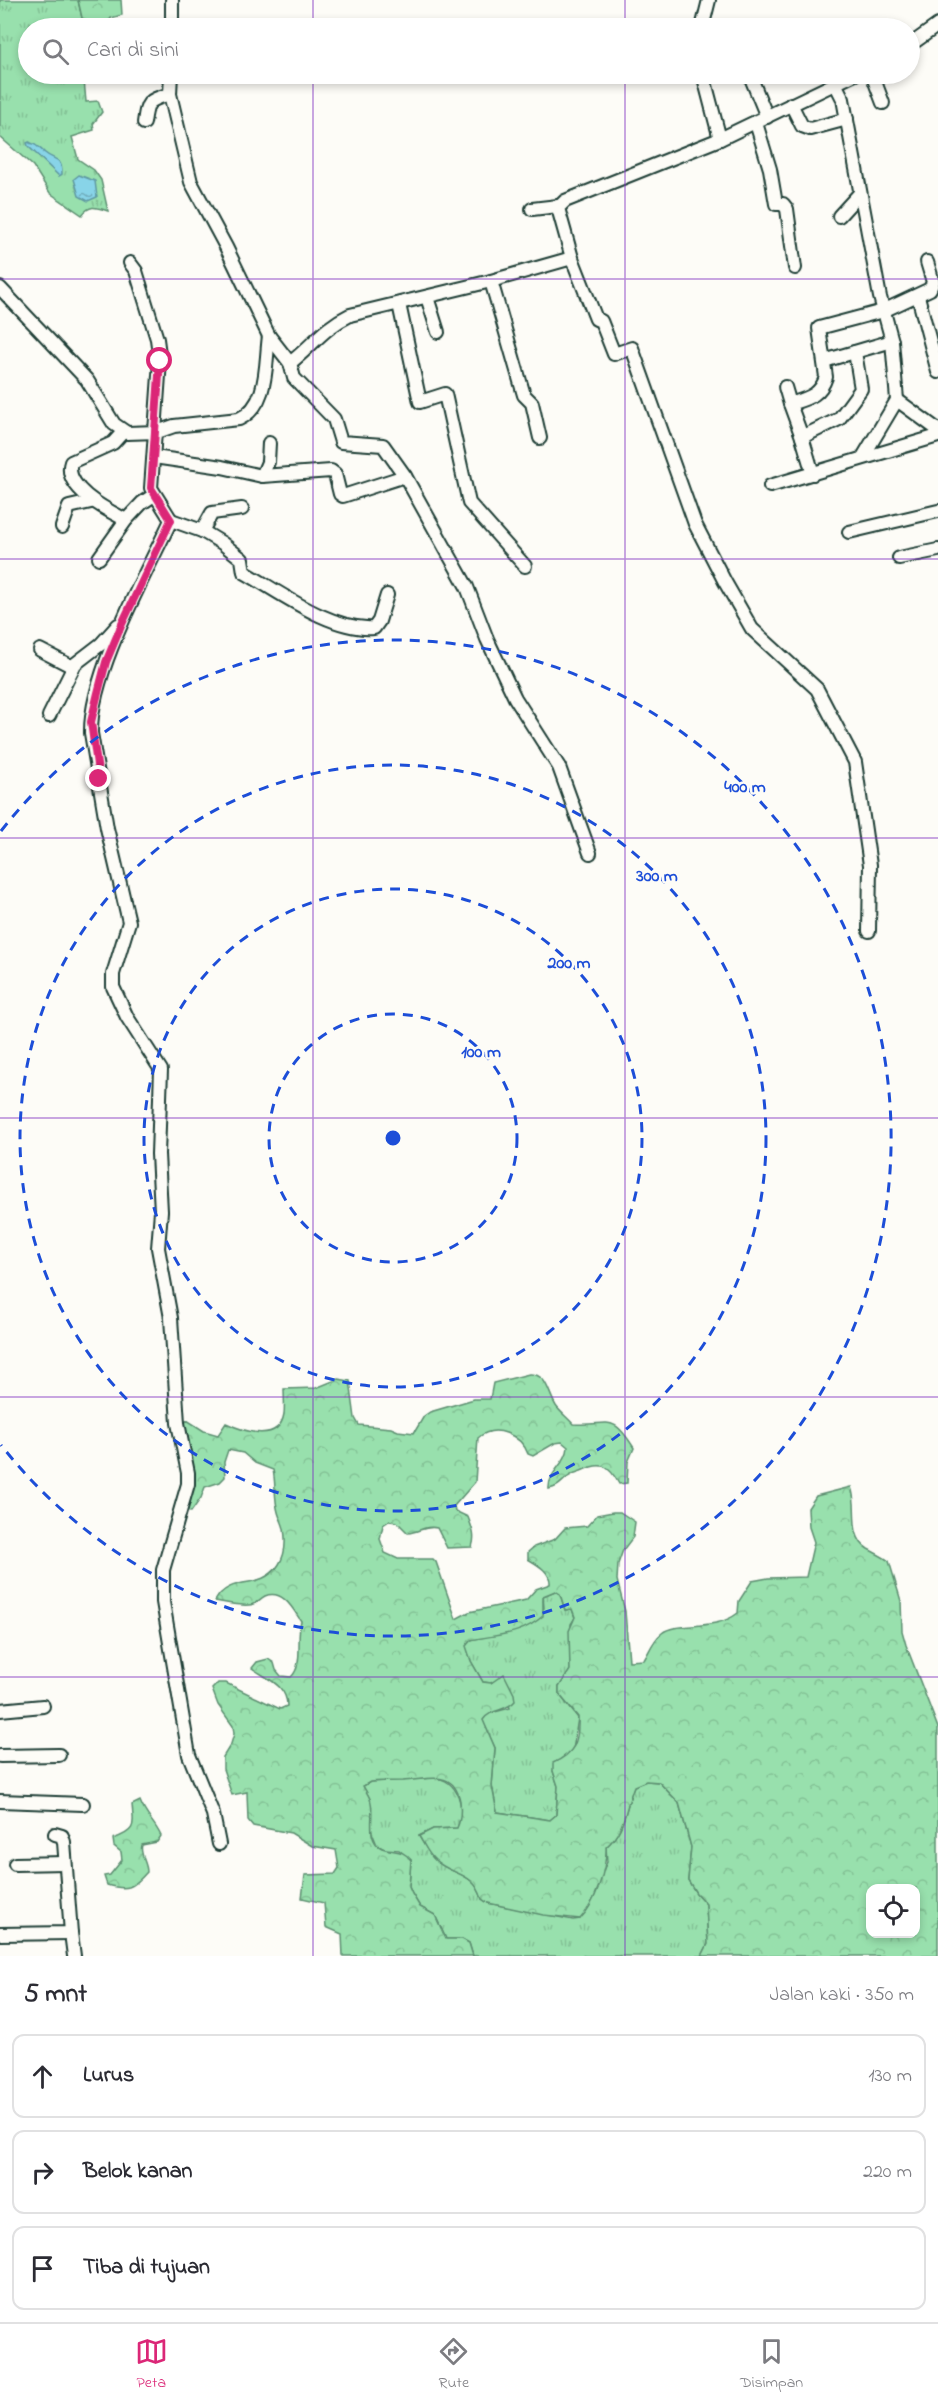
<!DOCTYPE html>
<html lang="id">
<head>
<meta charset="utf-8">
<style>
	body { margin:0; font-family:"Indie Flower",sans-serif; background:#f2f2f3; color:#2b2b33 }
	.controls { position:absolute; right:18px; bottom:18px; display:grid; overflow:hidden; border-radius:12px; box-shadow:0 3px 9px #0003 }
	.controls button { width:54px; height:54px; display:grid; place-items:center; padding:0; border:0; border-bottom:2px solid #e1e1e2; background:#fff; color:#2b2b33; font:30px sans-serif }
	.stop { position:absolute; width:18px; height:18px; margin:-14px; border:4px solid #db2777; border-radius:50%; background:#fff }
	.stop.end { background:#db2777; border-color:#fff; box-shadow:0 2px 6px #0008 }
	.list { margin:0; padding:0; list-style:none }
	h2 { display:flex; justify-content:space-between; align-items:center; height:78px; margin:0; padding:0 24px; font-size:26px }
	h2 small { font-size:20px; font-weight:400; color:#7c7c81 }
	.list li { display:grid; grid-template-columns:39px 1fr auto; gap:18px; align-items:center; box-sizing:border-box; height:84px; margin:0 12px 12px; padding:0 12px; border:2px solid #e1e1e2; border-radius:12px }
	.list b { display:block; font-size:22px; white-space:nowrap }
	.list em { font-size:20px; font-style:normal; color:#7c7c81 }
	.icon { flex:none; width:33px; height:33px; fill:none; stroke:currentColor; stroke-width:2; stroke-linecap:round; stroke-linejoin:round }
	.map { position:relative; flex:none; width:938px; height:1956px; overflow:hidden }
	.search { position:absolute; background:#fff; box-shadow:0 3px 9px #0003; left:18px; right:18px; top:18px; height:66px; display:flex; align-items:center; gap:15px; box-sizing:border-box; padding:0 21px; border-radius:33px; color:#7c7c81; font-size:22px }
	.sheet { height:366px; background:#fff }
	nav { display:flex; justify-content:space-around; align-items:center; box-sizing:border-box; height:84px; border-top:2px solid #e1e1e2; background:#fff; font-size:16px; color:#7c7c81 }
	nav a { display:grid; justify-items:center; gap:3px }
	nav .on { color:#db2777 }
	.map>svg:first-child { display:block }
	.grass { fill:url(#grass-tufts); stroke:#5c8e70; stroke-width:1.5 }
	.forest { fill:url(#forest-crowns); stroke:#5c8e70; stroke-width:1.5; fill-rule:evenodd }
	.water { fill:url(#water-ripples); stroke:#5e98a0; stroke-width:1.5 }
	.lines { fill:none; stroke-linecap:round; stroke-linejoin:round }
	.minor-casing { stroke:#1f3d34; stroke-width:16 }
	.minor { stroke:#fdfcf7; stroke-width:12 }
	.route { stroke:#db2777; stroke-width:8 }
	.grid { fill:none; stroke:#7b2cbf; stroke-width:1.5; stroke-opacity:0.55 }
	.ring { fill:none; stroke:#1d4ed8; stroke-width:3; stroke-dasharray:10 8 }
	.centre { fill:#1d4ed8; stroke:#fdfcf7; stroke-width:3 }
	.ring-label { font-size:18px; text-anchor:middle; font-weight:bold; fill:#1d4ed8; stroke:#fdfcf7; stroke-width:5; stroke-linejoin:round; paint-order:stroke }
</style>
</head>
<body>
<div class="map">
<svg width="938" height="1956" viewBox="0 0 938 1956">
	<defs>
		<pattern id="grass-tufts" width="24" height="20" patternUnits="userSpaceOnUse" patternTransform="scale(1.5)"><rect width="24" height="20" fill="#98e0ad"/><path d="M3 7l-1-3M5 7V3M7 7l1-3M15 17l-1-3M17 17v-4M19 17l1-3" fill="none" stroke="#83c195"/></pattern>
		<pattern id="forest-crowns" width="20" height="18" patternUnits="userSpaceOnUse" patternTransform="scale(1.5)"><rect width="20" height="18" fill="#98e0ad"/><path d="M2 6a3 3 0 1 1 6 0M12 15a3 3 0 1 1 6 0" fill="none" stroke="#83c195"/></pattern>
		<pattern id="water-ripples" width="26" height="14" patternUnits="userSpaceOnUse" patternTransform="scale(1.5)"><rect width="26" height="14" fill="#88d4e8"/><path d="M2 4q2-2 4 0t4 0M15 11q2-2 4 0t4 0" fill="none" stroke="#6fadbd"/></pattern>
	</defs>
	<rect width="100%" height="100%" fill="#fdfcf7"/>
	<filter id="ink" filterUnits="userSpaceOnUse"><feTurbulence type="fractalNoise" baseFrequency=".0167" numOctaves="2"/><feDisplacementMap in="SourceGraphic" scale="12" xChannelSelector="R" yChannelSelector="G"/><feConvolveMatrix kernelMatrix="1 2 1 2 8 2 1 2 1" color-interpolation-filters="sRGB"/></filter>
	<g filter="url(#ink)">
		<g class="grass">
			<path d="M0,0H78L82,18L87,28H28V74H105L84,80L86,102L98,101L102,112L93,124L94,130L72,137L78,159L94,170L101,180L108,211C96,207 90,204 82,215L50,193L33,166L0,137Z"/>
			<polygon points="555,1591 560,1594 565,1610 572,1609 575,1618 571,1624 570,1671 559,1687 559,1694 578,1718 573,1750 553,1771 558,1786 556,1815 550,1820 497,1812 492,1786 495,1748 482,1720 487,1714 510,1708 499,1680 491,1683 483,1682 471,1661 465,1646 470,1640 485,1637 544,1608 543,1596"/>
			<path d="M434,1778C458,1779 467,1809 457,1828L433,1829L419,1836C424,1844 429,1854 435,1860C452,1876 474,1871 482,1899L488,1903L573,1920L580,1919L607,1862L606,1847C626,1829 624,1810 634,1786L646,1781L659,1782L679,1803L691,1847L688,1880L696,1893L706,1904L708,1944L702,1956H473L469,1943L462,1939H446L435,1915L420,1907L412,1894L409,1887L411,1860L399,1850L384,1849L377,1845L371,1830L370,1799L363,1786L370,1782Z"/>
		</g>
		<g class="forest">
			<polygon points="78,0 121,0 122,15 111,18 109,28 87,28 82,18"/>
			<path d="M529,1374C547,1373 548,1393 556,1406C560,1412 568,1418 573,1424C609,1427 611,1411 634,1448L628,1462L627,1483L619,1484C609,1465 602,1461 581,1471C577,1472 572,1474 568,1477C560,1483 559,1487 549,1489C548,1472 567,1463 568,1447L562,1442L555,1443L533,1456L528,1454C521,1435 495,1423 478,1438L475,1482L454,1506L455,1511L468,1517C472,1528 476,1536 472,1547L447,1548L437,1528C426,1525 419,1532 408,1533L397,1522L389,1521L383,1525L380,1539L385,1553L398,1559H433L436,1562L456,1619L469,1612L526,1600L536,1589L550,1584C551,1572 538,1565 528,1559V1552L534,1547L555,1539L565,1528L587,1526L597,1515L613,1512H620L635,1522L633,1537L623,1550L618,1564L617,1580L625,1611L629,1661L644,1660C650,1650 653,1640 662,1633C677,1621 714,1632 738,1613L739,1601L752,1581L768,1578L806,1577L814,1542L809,1527L808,1508L816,1496L851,1487C859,1506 847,1536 868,1549C875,1553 882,1556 889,1561L901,1601L902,1631L906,1645L938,1728V1956H702L708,1944L706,1904L696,1893L688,1880L691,1847L679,1803L659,1782L646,1781L634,1786C624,1811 626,1829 606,1847C607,1869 595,1904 580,1919L543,1915L488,1903L482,1899C474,1871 452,1876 435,1860C428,1854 424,1844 419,1836L433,1829L457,1828C461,1820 461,1811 460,1801C454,1768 427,1780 403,1781C392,1781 381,1781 370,1782L363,1786C365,1790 368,1794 370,1799C376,1813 364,1840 382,1848C394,1853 402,1848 411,1860L409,1887L412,1894L420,1907L435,1915L446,1939H462L469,1943L473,1956H343L342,1934L326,1927L324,1903L302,1898L305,1875L335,1874L339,1868L336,1850L312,1846L291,1833L253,1826L248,1820L247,1792L232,1795L223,1769V1757L231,1744L234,1734L233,1726L218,1705L212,1689L218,1683H226L280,1709L287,1706C287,1685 267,1679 252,1668L257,1662L268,1659L274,1663L276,1670L281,1676L291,1677C304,1665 296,1638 301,1621C293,1609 283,1589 265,1596C259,1599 256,1605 249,1605C238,1606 225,1603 215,1601C222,1588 234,1584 249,1582C277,1578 289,1557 284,1529C283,1523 279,1517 278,1512C274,1498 276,1484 273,1470L255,1463L243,1453L228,1450L224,1462L225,1477L220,1482L205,1487L201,1498L191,1512L183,1511L192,1480L185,1423L187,1420L204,1431L218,1435L226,1423C245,1432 279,1443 284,1414C285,1406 284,1397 284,1389L316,1388L338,1379L350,1381L355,1418L359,1425L391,1428L398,1431L414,1433L424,1416L430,1412L474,1399H490L493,1383ZM555,1591L560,1594L565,1610L572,1609L575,1617L569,1631L570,1670L559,1687V1694L578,1717C579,1742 575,1753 553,1763V1771L558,1786L556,1815L550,1820L497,1812L492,1786L495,1748L483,1720C491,1708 506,1712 515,1701L514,1694L504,1674L491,1683L483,1682L471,1661L466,1646L471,1640C499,1634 520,1636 543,1616V1596ZM870,1888H916V1934H870Z"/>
			<path d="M140,1801C146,1817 154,1821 161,1836L157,1842L142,1845C139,1854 147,1862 147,1872C133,1888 128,1891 107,1885L104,1876L110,1875L122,1860L121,1852L114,1846L113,1839C136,1831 134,1827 132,1805Z"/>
		</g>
		<g class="water">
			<path d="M29,142C38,145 39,148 45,153C54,161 62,156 62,174L59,176L28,146L27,143Z"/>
			<polygon points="79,175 95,181 97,197 88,201 79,196 74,179"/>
		</g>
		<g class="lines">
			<defs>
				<g id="minor">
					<polyline points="172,28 172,0"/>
					<polyline points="702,28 709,0"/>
					<polyline points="910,45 938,25"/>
					<polyline points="171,74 170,94 191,182 226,247 269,336 290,363 294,378 334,419 341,442 383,445 405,476 467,587 487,639 515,698 559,767 590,853"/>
					<polyline points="703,74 720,139"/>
					<polyline points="855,74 720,139 565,201 558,208 572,258 596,319 601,321 614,354 632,348 695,524 725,582 752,629 817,689 855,762 870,865 869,931"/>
					<polyline points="872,74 883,103"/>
					<polyline points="751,78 767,117"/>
					<polyline points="835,83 843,99 880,297 892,341 897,400 863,457"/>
					<polyline points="791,104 802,126 810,129 847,119"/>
					<path d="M144,123C147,100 148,101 170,94"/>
					<polyline points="756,123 770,169 776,204 783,204 787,209 795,268"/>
					<polyline points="532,209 558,206"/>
					<polyline points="839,216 860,193"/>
					<path d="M130,263L136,271L157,339L160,361L151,488L171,520C145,576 90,673 91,733L107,828L129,922L113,974V987L127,1017L161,1070L158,1154L161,1211L158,1248L171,1318L178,1423L188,1473V1484L163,1570V1602L189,1755L213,1814L219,1844"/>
					<polyline points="491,281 524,395 532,403 540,438"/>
					<path d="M0,288L87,380L114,424L127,433L157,432L174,426L239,419C269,405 265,364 269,336"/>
					<polyline points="918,296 938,372"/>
					<polyline points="427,297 438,332"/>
					<polyline points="399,304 420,402 445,394 469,503 525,566"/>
					<polyline points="824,361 892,341"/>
					<path d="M290,363C312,346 323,328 350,315L491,281L572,258"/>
					<polyline points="785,387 790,404"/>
					<polyline points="897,400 938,430"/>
					<path d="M123,432L113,443L71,462C62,488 109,511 126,520L142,503L154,495"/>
					<path d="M802,437L790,404C808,398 820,396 826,377L819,328L883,311L930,289L933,282L927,262"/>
					<polyline points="154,457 222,467 262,476 331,471 335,474 340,494 343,496 405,476"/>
					<polyline points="813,474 802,437 839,419 861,389 855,352"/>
					<polyline points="262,476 268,462 269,443"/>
					<polyline points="770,486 938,436"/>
					<polyline points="171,520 202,531 212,513 242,509"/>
					<polyline points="62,527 69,507 91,502"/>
					<path d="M202,531L222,543L242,559L244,572C281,593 331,631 374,628L379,621L387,595"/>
					<polyline points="849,532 938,511"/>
					<polyline points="99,558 126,520"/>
					<polyline points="899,558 938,550"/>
					<polyline points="40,650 73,667"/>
					<polyline points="49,716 75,664 101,644 118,625"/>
					<polyline points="0,1710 43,1706"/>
					<polyline points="0,1756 59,1755"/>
					<polyline points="0,1801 83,1804"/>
					<polyline points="15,1864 65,1863"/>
					<polyline points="71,1933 74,1956"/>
					<polyline points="0,1934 71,1933 64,1842 62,1836 55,1834"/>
				</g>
			</defs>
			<use href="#minor" class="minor-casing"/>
			<use href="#minor" class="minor"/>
		</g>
	</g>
	<g class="lines" filter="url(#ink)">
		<polyline class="route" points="99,779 91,722 98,693 106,662 122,624 171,520 151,488 160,361"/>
	</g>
	<path class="grid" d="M313,0V28M625,0V28M313,74V1956M625,74V1956M0,279H938M0,559H938M0,838H938M0,1118H938M0,1397H938M0,1677H938"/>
	<g class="ring">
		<circle cx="393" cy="1138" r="124"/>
		<circle cx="393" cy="1138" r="249"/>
		<circle cx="393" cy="1138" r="373"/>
		<path d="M1 831A498 498 0 1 1 1 1445"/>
	</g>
	<circle cx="393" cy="1138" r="9" class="centre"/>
	<g class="ring-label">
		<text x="745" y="792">400 m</text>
		<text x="657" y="881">300 m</text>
		<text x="569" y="968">200 m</text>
		<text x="481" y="1057">100 m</text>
	</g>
</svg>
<div class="controls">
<button><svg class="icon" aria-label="locate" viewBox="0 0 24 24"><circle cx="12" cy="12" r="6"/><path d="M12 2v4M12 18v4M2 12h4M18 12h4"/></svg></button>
</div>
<div class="stop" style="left:160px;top:361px"></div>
<div class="stop end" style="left:99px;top:779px"></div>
<div class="search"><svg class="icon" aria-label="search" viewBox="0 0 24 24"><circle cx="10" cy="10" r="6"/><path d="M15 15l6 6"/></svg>Cari di sini</div>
</div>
<section class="sheet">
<h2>5 mnt<small>Jalan kaki · 350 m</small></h2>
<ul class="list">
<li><svg class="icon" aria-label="ahead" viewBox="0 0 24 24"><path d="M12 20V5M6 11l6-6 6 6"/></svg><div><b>Lurus</b></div><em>130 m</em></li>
<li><svg class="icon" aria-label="right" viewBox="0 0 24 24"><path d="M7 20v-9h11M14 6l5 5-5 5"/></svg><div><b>Belok kanan</b></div><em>220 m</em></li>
<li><svg class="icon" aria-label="arrive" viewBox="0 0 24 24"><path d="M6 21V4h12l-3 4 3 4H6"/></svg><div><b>Tiba di tujuan</b></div></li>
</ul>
</section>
<nav>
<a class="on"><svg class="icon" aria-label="map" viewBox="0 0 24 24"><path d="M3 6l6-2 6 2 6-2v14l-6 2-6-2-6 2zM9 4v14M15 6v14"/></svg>Peta</a>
<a><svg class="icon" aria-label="directions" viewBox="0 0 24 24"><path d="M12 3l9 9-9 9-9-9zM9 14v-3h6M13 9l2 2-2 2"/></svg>Rute</a>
<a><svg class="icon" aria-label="saved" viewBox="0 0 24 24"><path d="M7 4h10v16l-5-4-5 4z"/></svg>Disimpan</a>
</nav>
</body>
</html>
